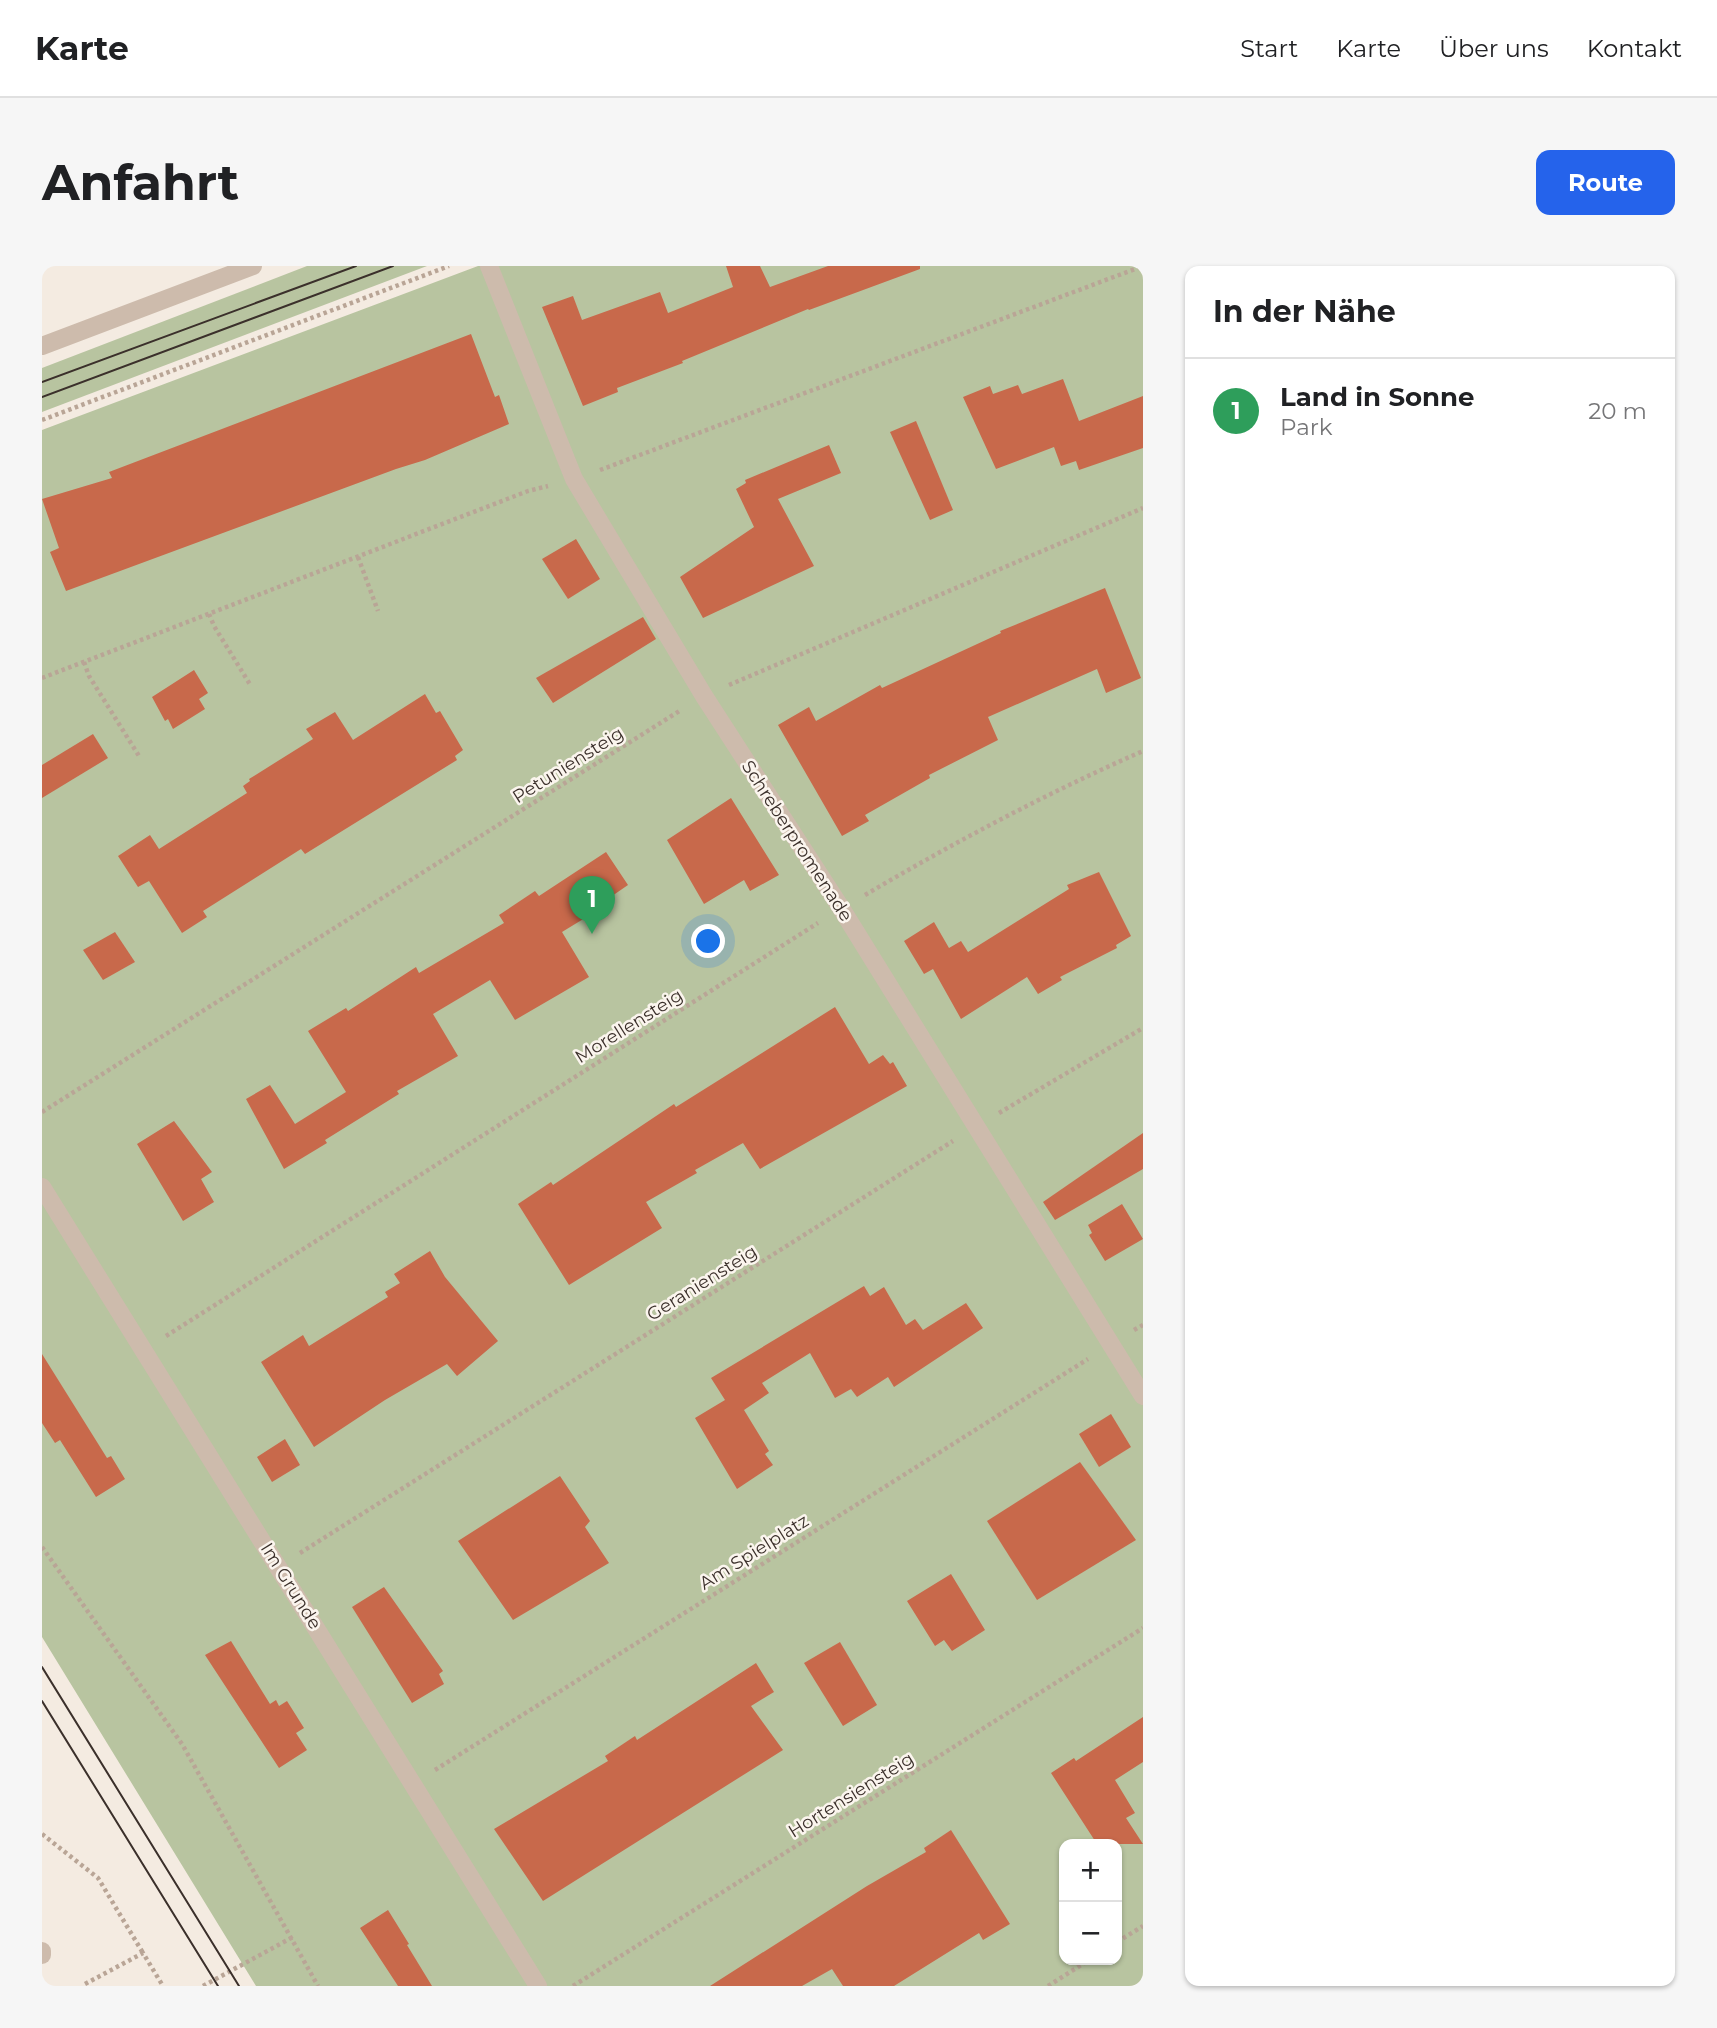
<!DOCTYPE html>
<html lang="de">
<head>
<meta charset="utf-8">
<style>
	body { margin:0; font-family:Montserrat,sans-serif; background:#f6f6f6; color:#202124 }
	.controls { position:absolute; right:21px; bottom:21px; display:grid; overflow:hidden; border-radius:14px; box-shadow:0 2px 5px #0004 }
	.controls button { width:63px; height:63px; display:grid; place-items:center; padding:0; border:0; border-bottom:2px solid #e0e0e0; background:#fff; color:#202124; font:35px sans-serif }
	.you { position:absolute; left:667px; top:676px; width:24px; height:24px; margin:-18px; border:5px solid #fff; border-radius:50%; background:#1a73e8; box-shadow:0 0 0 10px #1a73e833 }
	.badge { display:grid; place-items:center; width:46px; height:46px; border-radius:50%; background:#2563eb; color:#fff; font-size:23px; font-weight:700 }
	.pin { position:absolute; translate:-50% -58px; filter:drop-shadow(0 2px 4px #0008) }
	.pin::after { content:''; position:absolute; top:37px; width:24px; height:21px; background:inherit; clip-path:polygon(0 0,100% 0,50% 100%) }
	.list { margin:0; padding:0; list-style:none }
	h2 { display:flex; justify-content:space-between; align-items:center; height:91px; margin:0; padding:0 28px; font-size:30px }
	h2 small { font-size:23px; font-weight:400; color:#757577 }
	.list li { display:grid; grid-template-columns:46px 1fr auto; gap:21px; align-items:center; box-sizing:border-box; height:105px; padding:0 28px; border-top:2px solid #e0e0e0 }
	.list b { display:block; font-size:26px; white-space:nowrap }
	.list p { margin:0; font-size:23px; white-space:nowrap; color:#757577 }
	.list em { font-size:23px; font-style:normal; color:#757577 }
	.map { position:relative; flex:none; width:1101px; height:1720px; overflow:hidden; border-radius:14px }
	header { display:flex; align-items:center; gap:42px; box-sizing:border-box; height:98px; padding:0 35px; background:#fff; border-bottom:2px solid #e0e0e0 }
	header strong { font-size:33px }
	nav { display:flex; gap:38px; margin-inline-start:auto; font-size:24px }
	.intro { display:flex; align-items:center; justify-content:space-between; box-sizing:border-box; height:168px; padding:0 42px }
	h1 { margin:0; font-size:49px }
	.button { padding:18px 32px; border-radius:14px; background:#2563eb; color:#fff; font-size:24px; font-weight:700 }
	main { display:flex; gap:42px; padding:0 42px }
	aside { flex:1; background:#fff; border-radius:14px; box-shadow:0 2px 5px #0004 }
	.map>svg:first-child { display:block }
	.green { fill:#b8c4a0; fill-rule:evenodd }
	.building { fill:#c8694b }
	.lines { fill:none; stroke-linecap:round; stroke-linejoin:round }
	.path { stroke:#b9a596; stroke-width:4.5; stroke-dasharray:3.5 3.5; stroke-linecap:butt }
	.service { stroke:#cdbbac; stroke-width:18 }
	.tertiary { stroke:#cdbbac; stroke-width:18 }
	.tram { stroke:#3b302b; stroke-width:2 }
	.labels { text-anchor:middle; stroke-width:5; stroke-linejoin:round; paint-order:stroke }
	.street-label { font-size:18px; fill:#3b302b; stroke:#fbf5ee }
</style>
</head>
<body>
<header>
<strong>Karte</strong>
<nav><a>Start</a><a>Karte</a><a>Über uns</a><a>Kontakt</a></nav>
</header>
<div class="intro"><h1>Anfahrt</h1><a class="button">Route</a></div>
<main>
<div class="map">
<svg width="1101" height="1720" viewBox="0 0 1101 1720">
	<rect width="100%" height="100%" fill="#f4ebe1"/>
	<g class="green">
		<polygon points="265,0 385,0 0,146 0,102"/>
		<path d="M436,0H1101V1720H214L0,1371V164ZM1022,1578H1075V1694H1022Z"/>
	</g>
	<g class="building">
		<polygon points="684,0 718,0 728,21 786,0 878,0 878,3 767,44 766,43 640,95 641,97 575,122 576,126 541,140 500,41 531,30 540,54 618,26 626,47 691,21"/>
		<polygon points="429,68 453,131 457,129 467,158 383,194 354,203 24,325 8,286 17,282 0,233 70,212 67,206"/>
		<polygon points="1021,113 1037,155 1101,130 1101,182 1037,204 1034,195 1019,200 1012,181 954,203 921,131 948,120 951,128 976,119 980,128"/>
		<polygon points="874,155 911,244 888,254 848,166"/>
		<polygon points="787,179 799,207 736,233 772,300 661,352 638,311 712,261 694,223 704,217 703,214"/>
		<polygon points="534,273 558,313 526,333 500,293"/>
		<polygon points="1063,322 1099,412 1064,427 1055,403 946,451 956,474 887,509 888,512 823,549 827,555 800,570 736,459 767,441 774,455 838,419 840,422 959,367 958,365"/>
		<polygon points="601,351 614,373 511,437 494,412"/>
		<polygon points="152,404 166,427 157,433 163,443 131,463 126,453 123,455 110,431"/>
		<polygon points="383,428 394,447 398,445 421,484 413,490 415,494 263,588 259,583 161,645 165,651 140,667 107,615 96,621 76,590 108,569 117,583 205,527 201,520 208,515 207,513 271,473 264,463 293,446 311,474"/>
		<polygon points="51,468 66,492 0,532 0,499"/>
		<polygon points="689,532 737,609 708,625 702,614 662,638 625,574"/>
		<polygon points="564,586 586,619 554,641 556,644 520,666 547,711 473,754 448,714 391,748 416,790 355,825 357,828 283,874 285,877 242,903 204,833 228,819 253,858 304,826 266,765 304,742 306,745 374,701 377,707 462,657 457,649 493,625 497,630"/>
		<polygon points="1057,606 1089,670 1074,679 1075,682 1018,711 1020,714 996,728 985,711 919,753 891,703 882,708 862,675 892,656 907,682 919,675 926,686 1027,623 1025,619"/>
		<polygon points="73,666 93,696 61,714 41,684"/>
		<polygon points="793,741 827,798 841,789 848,798 851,796 865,820 718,903 701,877 653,904 655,907 604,936 620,962 527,1019 476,938 509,916 511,919 632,838 634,841"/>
		<polygon points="132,855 170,906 159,913 172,936 141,955 95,878"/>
		<polygon points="1101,867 1101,903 1013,954 1001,936"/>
		<polygon points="1080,938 1101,973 1063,995 1047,969 1050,967 1046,959"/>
		<polygon points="388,985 403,1011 456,1075 415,1110 405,1098 343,1134 272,1181 219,1096 261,1069 267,1080 346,1031 343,1026 358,1017 352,1008"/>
		<polygon points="822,1020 828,1030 842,1021 864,1059 873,1053 881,1064 924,1037 941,1062 852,1121 846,1111 815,1131 809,1123 793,1132 768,1087 720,1117 727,1127 702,1144 727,1185 723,1188 731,1199 695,1223 653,1152 683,1134 669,1112"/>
		<polygon points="0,1088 65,1192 69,1190 83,1213 54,1231 18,1174 13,1177 0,1157"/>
		<polygon points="1069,1148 1089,1181 1057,1201 1037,1168"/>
		<polygon points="243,1173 258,1199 230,1216 215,1191"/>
		<polygon points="1038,1196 1094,1274 995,1334 945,1255"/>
		<polygon points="518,1210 548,1255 543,1261 567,1297 471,1354 416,1275"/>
		<polygon points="909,1308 943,1364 910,1385 902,1374 893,1380 865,1335"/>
		<polygon points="342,1321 401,1405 397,1408 402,1418 370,1437 310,1341"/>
		<polygon points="189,1375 228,1438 234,1434 237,1440 245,1435 262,1462 254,1467 265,1484 237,1502 163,1389"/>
		<polygon points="798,1376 835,1439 801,1460 762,1397"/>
		<polygon points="714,1397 732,1426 709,1440 741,1484 501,1635 452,1563 566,1495 563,1490 593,1470 595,1474"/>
		<polygon points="1101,1451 1101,1496 1073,1514 1093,1547 1084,1552 1101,1578 1055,1578 1009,1507 1032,1492 1034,1495"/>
		<polygon points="909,1564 968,1658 941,1674 937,1667 852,1720 801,1720 790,1703 760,1720 668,1720 825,1620 884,1586 882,1582"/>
		<polygon points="346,1644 367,1678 365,1679 390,1720 356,1720 318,1662"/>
	</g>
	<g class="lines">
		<g class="path">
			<polyline points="0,154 407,0"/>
			<polyline points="558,204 1101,0"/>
			<polyline points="316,291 336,345"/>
			<polyline points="167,348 172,360 209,420"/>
			<polyline points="42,396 47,410 97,490"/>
			<polyline points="0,412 486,225 506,220"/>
			<polyline points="687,419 1101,242"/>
			<path d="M823,629C913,576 1005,527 1101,485"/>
			<polyline points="0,846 639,444"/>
			<polyline points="957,847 1101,762"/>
			<polyline points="1092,1064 1101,1059"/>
			<polyline points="124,1070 776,657"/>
			<polyline points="0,1281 140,1478 276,1720"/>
			<polyline points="258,1287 911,875"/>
			<polyline points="393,1504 1046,1093"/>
			<polyline points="0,1568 56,1612 101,1687"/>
			<polyline points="1075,1676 1101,1660"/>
			<polyline points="43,1718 101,1687 121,1720"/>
			<polyline points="161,1720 251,1671"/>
			<polyline points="531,1720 1101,1362"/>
			<polyline points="1006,1720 1047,1694"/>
		</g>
		<g class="service">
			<polyline points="447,0 532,213 662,430 799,642 1101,1130"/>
			<polyline points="0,921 496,1720"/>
			<polyline points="0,1685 0,1689"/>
		</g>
		<polyline class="tertiary" points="0,80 211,0"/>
		<g class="tram">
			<polyline points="0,116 314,0"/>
			<polyline points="0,131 351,0"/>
			<polyline points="0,1401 197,1720"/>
			<polyline points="0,1435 176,1720"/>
		</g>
	</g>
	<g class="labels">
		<g class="street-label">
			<text transform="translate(526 499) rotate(-32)" y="6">Petuniensteig</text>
			<text transform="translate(755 575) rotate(57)" y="6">Schreberpromenade</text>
			<text transform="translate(587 760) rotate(-32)" y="6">Morellensteig</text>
			<text transform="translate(660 1017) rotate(-32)" y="6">Geraniensteig</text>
			<text transform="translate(712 1286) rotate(-32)" y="6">Am Spielplatz</text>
			<text transform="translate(249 1320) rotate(58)" y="6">Im Grunde</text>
			<text transform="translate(809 1529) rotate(-32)" y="6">Hortensiensteig</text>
		</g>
	</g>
</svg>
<div class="controls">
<button>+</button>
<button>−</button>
</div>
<div class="you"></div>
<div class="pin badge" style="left:550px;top:668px;background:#2e9e5b">1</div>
</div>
<aside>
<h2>In der Nähe<small></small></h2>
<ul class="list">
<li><span class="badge" style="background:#2e9e5b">1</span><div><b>Land in Sonne</b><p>Park</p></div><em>20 m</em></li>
</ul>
</aside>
</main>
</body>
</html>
